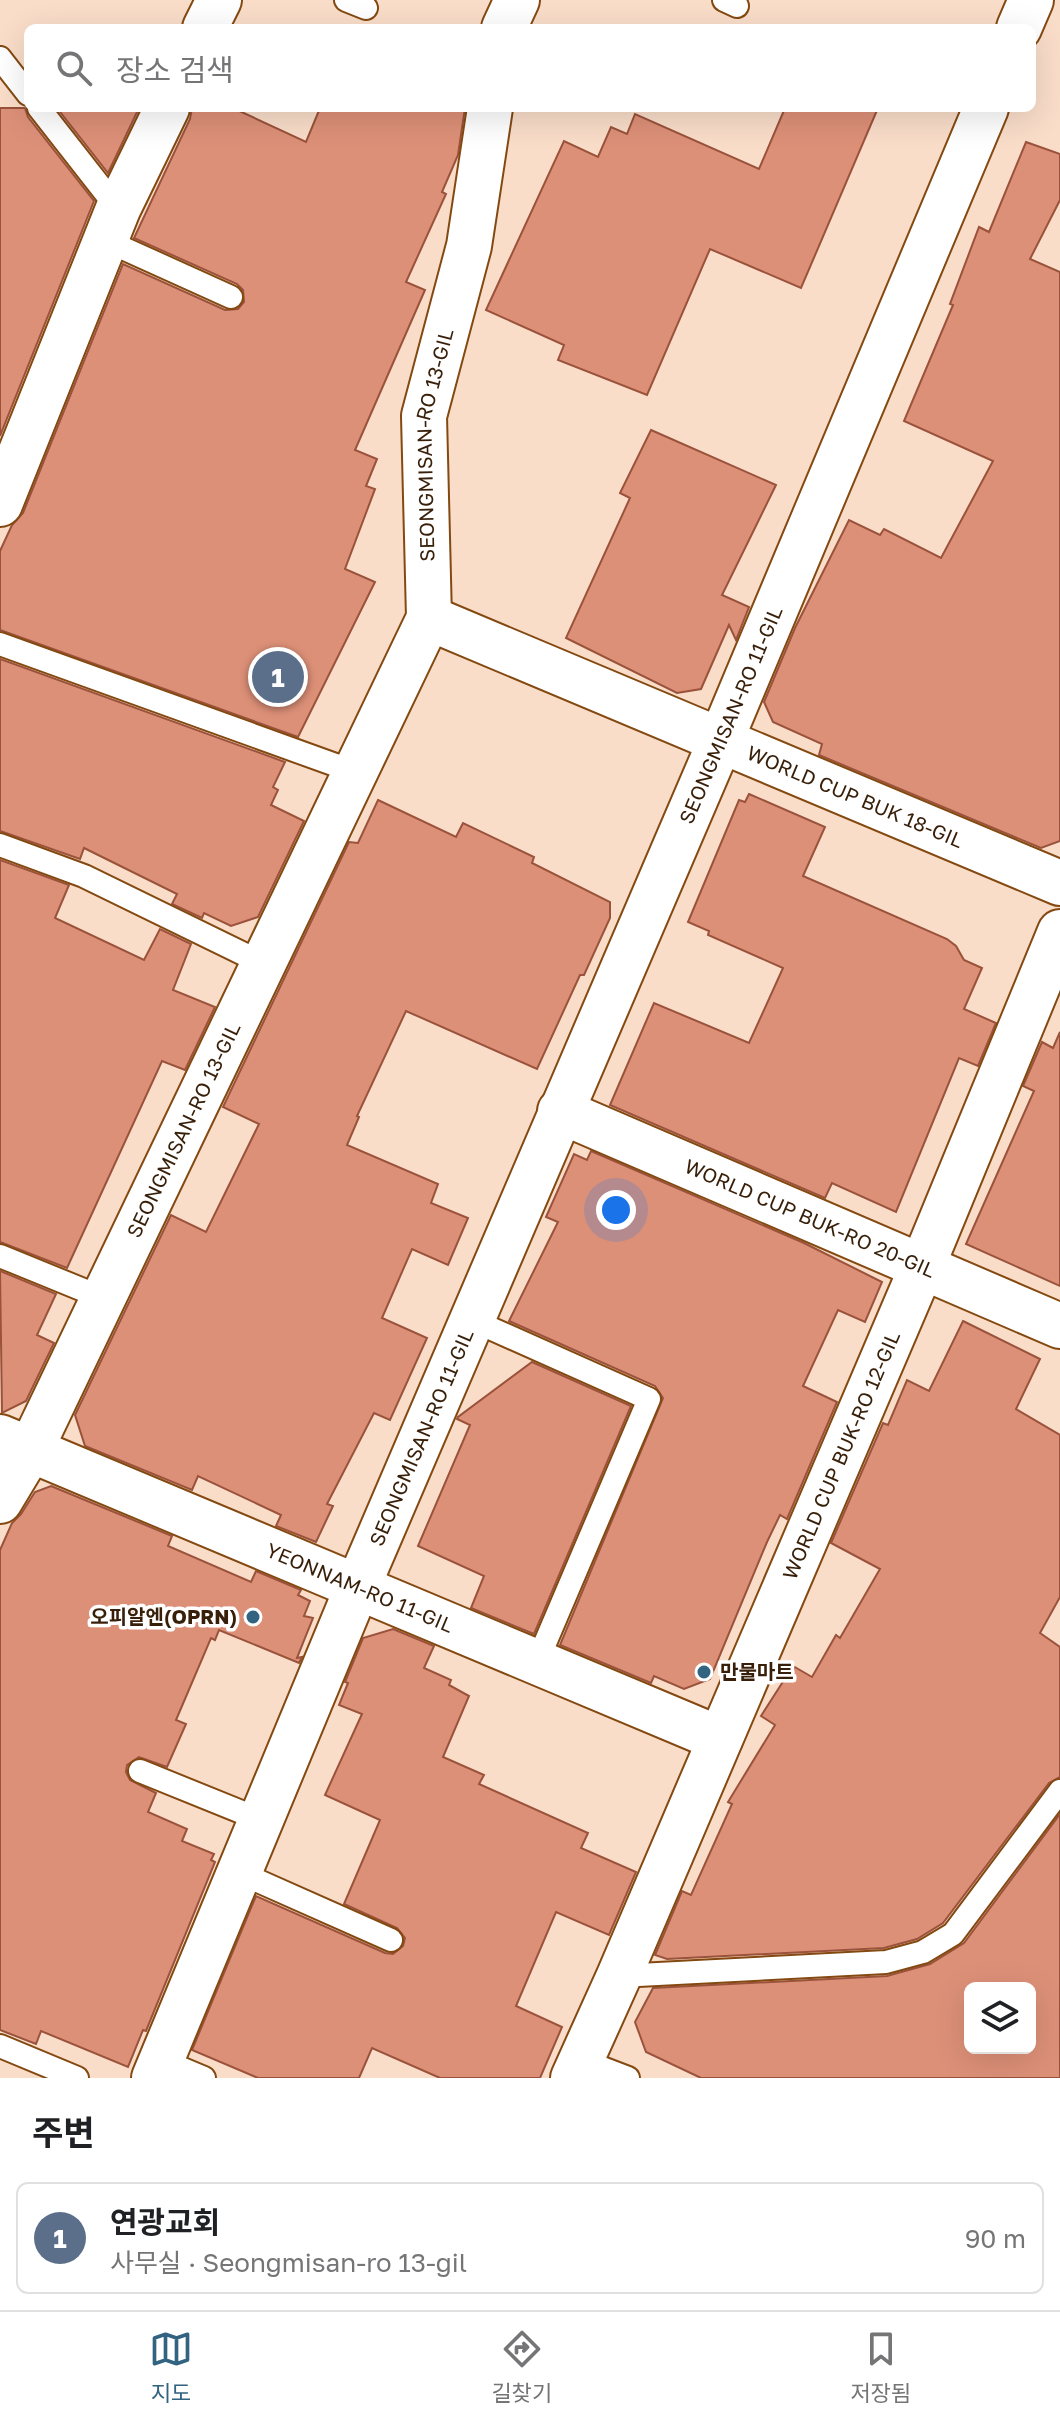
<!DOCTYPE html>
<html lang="ko">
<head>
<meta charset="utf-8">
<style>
	body { margin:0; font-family:"Golos Text","Noto Sans KR",sans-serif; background:#f6f6f6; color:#202124 }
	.controls { position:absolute; right:24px; bottom:24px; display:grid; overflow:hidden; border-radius:12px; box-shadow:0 8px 32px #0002 }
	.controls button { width:72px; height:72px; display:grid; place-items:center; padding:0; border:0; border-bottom:2px solid #e0e0e0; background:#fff; color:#202124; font:40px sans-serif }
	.you { position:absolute; left:616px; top:1210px; width:28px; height:28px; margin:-20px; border:6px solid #fff; border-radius:50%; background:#1a73e8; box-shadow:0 0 0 12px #1a73e833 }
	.badge { display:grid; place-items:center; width:52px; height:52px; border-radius:50%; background:#326381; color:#fff; font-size:26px; font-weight:700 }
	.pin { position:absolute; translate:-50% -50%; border:4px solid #fff; box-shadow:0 2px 8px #0006 }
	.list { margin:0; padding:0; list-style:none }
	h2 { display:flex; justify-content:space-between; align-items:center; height:104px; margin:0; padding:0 32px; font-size:34px }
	h2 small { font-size:26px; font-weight:400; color:#757577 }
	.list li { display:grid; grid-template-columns:52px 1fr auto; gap:24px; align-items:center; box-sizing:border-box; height:112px; margin:0 16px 16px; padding:0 16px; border:2px solid #e0e0e0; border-radius:12px }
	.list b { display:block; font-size:30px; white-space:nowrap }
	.list p { margin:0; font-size:26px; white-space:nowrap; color:#757577 }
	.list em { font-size:26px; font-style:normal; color:#757577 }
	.icon { flex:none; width:44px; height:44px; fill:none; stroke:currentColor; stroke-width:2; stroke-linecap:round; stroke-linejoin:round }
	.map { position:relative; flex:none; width:1060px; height:2078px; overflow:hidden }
	.search { position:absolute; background:#fff; box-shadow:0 8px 32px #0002; left:24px; right:24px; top:24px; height:88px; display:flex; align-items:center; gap:20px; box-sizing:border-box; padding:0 28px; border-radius:12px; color:#757577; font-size:30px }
	.sheet { height:232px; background:#fff }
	nav { display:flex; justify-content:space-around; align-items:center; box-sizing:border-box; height:112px; border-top:2px solid #e0e0e0; background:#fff; font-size:22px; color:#757577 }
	nav a { display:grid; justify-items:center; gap:4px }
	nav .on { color:#326381 }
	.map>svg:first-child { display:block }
	.building { fill:#dd9078; stroke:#9a523b; stroke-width:2; fill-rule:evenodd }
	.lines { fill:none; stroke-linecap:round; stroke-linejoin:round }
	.lane-casing { stroke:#844911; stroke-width:26 }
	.street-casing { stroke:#844911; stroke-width:48 }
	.lane { stroke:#fff; stroke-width:22 }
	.street { stroke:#fff; stroke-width:44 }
	.poi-dot { fill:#326381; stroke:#fff; stroke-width:3 }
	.labels { text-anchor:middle; stroke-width:7; stroke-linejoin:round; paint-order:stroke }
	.street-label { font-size:20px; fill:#381f09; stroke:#fff }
	.poi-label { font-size:20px; font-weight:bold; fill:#381f09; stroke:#fff; text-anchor:end }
</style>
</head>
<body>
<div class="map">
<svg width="1060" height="2078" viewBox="0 0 1060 2078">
	<rect width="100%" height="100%" fill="#f9ddc9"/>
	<g class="building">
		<polygon points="0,108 25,108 28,117 94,201 0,436"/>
		<polygon points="57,108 139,108 108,173"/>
		<polygon points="192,108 233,108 306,142 320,108 465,108 458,155 442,192 446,194 406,282 425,290 355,450 377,459 366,486 375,489 345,569 375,582 298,737 0,630 0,551 12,525 23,513 123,264 225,310 238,309 244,302 243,290 237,284 134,238 190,119"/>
		<polygon points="785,108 878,108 801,288 710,249 647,395 558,360 564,345 486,310 564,141 598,157 611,127 627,134 635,114 759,169"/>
		<polygon points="1026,142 1060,154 1060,200 1030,259 1060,272 1060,841 1041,848 819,755 822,744 773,722 764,702 795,628 849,520 880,535 884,529 941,558 993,461 904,421 953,305 950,304 979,227 989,232"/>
		<polygon points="651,430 776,485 722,595 749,607 736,640 729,625 701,689 677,693 566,638 630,498 620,493"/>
		<polygon points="0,659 285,762 273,787 278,790 271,805 304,821 258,917 231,926 204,913 202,918 172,904 177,894 84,848 80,859 0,831"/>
		<polygon points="749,794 825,827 803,876 947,939 956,946 964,960 982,968 964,1009 996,1023 978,1066 959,1058 896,1212 832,1183 825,1198 610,1105 654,1003 749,1043 783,968 708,935 709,931 688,922 739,800 745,802"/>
		<polygon points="378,800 456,837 463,823 534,857 532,863 610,902 610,918 584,975 580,975 537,1069 406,1011 357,1116 359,1117 347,1145 438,1184 431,1203 468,1218 448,1265 412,1249 382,1318 427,1338 390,1420 374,1413 327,1504 333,1506 316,1542 276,1526 281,1515 198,1476 192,1490 85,1446 75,1415 171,1215 206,1232 259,1124 223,1107 349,842 358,843"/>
		<polygon points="0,860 69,885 55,918 144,960 160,929 191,944 173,990 215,1007 185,1070 162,1061 67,1268 0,1242"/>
		<polygon points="1060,1032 1060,1286 966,1244 1034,1091 1023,1086 1042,1042 1053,1048"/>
		<polygon points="591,1151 804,1243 882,1282 865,1322 838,1310 803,1386 837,1402 787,1519 780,1515 767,1542 710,1679 684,1689 654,1676 651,1683 560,1645 663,1398 655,1386 509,1321 558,1222 546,1217 574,1154 587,1160"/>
		<polygon points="0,1271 56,1294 37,1335 54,1343 26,1401 2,1413"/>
		<polygon points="963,1321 1040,1359 1016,1409 1060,1435 1060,1597 1040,1633 1060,1647 1060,1777 1049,1783 943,1923 917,1939 884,1948 667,1959 655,1955 682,1891 691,1895 732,1804 728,1802 775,1725 761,1716 793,1666 812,1677 836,1635 840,1638 880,1569 831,1543 883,1423 888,1425 907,1380 929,1391"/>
		<polygon points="532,1362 631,1406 534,1634 471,1608 484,1576 418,1546 470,1425 457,1419 458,1417"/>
		<polygon points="51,1486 172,1536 168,1546 251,1582 256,1571 301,1590 298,1595 310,1601 304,1616 313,1618 297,1658 302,1657 299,1663 219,1630 215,1640 211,1638 176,1720 186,1724 167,1767 139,1757 127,1765 126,1772 130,1780 156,1793 148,1812 187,1829 182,1841 214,1854 211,1860 215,1862 146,2031 143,2030 128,2067 41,2031 36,2044 0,2030 0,1550 12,1523 21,1514 35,1492"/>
		<polygon points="393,1629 434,1646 424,1668 451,1680 449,1685 469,1696 443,1757 484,1775 479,1784 588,1833 581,1848 636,1872 609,1935 556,1912 516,2006 562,2027 540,2078 440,2078 372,2048 359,2078 258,2078 192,2050 256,1896 385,1953 393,1954 403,1946 405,1938 397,1928 344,1904 380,1820 325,1795 362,1714 339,1705 348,1683 345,1682 363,1638"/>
		<path d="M1060,1814V2078H701L646,2052L635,2022L653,1988L887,1976L930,1964L964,1943ZM970,1988H1030V2048H970Z"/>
	</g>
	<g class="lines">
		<defs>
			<g id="lane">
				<polyline points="346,0 366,8"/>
				<polyline points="724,0 737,6"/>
				<polyline points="0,58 28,94"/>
				<polyline points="39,108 118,209"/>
				<polyline points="105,240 231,297"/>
				<polyline points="0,644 355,772"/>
				<polyline points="0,845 84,876 262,963"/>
				<polyline points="0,1256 103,1298"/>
				<polyline points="472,1320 649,1399 537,1662"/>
				<polyline points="140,1771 261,1820"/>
				<polyline points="238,1872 391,1940"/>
				<polyline points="619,1976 886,1962 923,1952 953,1934 1060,1791"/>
				<polyline points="0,2046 77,2078"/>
				<polyline points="161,2060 204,2078"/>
				<polyline points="581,2060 628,2078"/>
			</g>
			<g id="street">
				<polyline points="205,28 219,0"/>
				<polyline points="504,28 517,0"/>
				<polyline points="1019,28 1031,0"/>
				<polyline points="0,504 118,209 167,108"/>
				<path id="s1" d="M429,618L1060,883"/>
				<path id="s2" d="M560,1111L1060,1326"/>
				<path id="s3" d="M0,1437L720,1739"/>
				<path id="s4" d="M0,1501L30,1451L429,618L424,416L469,246L490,108"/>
				<path id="s5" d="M154,2078L358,1586L720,742L986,108"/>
				<path id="s6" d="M573,2078L619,1976L922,1267L1060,932"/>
			</g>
		</defs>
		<use href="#lane" class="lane-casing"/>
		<use href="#street" class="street-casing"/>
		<use href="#lane" class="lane"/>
		<use href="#street" class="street"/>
	</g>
	<g class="poi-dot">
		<circle cx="253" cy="1617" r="8"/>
		<circle cx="704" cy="1672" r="8"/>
	</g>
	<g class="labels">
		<g class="street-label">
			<text dy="7" stroke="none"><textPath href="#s4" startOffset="1156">SEONGMISAN-RO 13-GIL</textPath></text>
			<text dy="7" stroke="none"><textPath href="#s5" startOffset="1480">SEONGMISAN-RO 11-GIL</textPath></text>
			<text dy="7" stroke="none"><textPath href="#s1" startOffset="462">WORLD CUP BUK 18-GIL</textPath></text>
			<text dy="7" stroke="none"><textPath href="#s4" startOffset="414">SEONGMISAN-RO 13-GIL</textPath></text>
			<text dy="7" stroke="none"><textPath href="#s2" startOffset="272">WORLD CUP BUK-RO 20-GIL</textPath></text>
			<text dy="7" stroke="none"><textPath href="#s5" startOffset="694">SEONGMISAN-RO 11-GIL</textPath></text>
			<text dy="7" stroke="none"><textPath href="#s6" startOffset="678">WORLD CUP BUK-RO 12-GIL</textPath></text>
			<text dy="7" stroke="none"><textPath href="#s3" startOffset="390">YEONNAM-RO 11-GIL</textPath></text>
		</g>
		<g class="poi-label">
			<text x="237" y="1624">오피알엔(OPRN)</text>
			<text x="720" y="1679" text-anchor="start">만물마트</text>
		</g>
	</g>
</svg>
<div class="controls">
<button><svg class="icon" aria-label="layers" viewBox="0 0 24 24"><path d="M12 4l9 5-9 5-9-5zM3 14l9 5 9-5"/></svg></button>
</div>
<div class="you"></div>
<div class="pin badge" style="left:278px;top:677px;background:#5c6f8a">1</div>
<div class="search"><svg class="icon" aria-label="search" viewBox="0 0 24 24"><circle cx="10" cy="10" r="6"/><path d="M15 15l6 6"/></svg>장소 검색</div>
</div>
<section class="sheet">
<h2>주변<small></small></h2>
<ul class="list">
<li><span class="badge" style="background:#5c6f8a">1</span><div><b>연광교회</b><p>사무실 · Seongmisan-ro 13-gil</p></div><em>90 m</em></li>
</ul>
</section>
<nav>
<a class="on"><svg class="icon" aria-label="map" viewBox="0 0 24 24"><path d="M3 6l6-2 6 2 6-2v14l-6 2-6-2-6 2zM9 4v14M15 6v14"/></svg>지도</a>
<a><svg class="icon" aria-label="directions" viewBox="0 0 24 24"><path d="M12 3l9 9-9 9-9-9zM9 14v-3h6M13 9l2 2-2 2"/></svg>길찾기</a>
<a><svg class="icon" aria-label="saved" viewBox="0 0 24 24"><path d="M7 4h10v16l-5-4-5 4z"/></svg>저장됨</a>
</nav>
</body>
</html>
